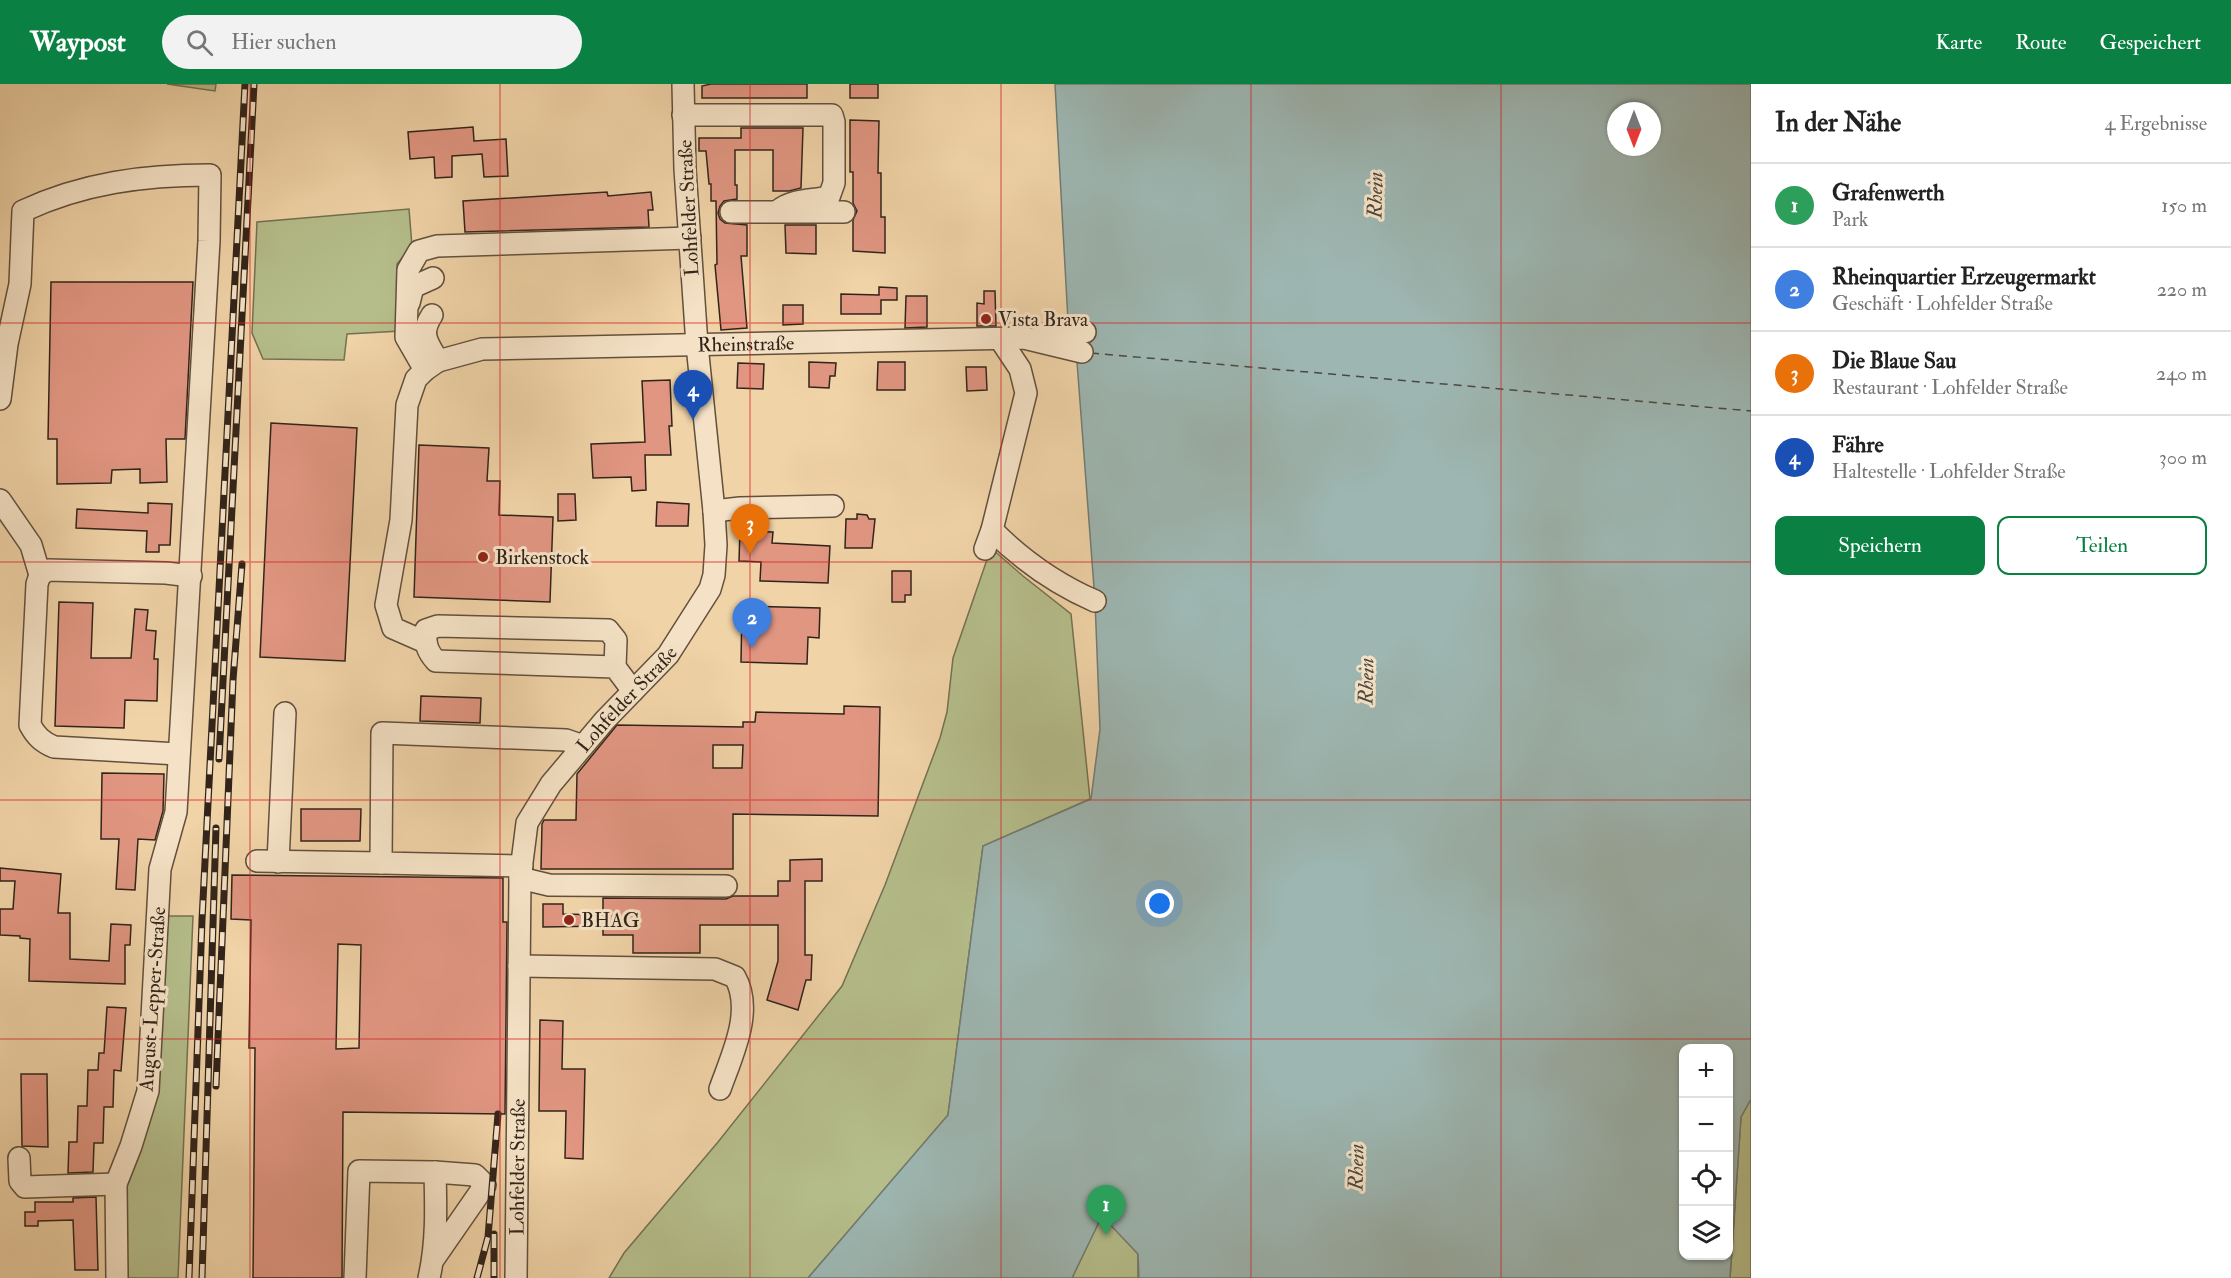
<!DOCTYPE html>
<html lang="de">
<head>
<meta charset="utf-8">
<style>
	body { margin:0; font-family:"IM FELL Double Pica",serif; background:#f2f2f2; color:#222 }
	.controls { position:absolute; right:18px; bottom:18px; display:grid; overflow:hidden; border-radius:12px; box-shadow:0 2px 4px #0004 }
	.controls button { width:54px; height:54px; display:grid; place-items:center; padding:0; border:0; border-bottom:2px solid #e0e0e0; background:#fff; color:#222; font:30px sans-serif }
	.compass { position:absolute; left:1607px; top:18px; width:54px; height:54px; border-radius:50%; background:#fff; box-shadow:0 2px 4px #0004; rotate:180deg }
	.you { position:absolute; left:1160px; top:820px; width:21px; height:21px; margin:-15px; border:4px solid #fff; border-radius:50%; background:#1a73e8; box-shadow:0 0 0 9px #1a73e833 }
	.badge { display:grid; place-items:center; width:39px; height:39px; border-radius:50%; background:#0b8043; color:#fff; font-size:20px; font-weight:700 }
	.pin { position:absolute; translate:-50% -50px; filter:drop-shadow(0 2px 3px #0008) }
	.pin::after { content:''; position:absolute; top:32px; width:21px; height:18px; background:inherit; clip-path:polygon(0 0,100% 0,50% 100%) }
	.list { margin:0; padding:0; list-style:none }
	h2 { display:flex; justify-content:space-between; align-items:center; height:78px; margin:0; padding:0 24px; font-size:26px }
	h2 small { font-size:20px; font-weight:400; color:#767676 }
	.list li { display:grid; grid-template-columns:39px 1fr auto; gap:18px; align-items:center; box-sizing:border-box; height:84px; padding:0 24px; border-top:2px solid #e0e0e0 }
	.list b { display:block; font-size:22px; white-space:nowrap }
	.list p { margin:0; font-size:20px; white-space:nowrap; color:#767676 }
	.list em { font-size:20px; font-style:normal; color:#767676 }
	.actions { display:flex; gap:12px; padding:18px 24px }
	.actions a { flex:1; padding:14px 0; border:2px solid #0b8043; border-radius:12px; text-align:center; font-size:21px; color:#0b8043 }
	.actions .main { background:#0b8043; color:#fff }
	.icon { flex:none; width:33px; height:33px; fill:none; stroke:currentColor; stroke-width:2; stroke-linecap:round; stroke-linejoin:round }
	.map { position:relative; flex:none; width:1751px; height:1194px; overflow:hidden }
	header { display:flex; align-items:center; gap:36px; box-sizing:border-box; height:84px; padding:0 30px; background:#0b8043; color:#fff }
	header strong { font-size:28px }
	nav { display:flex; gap:33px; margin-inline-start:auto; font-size:21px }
	.search { width:420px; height:54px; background:#f2f2f2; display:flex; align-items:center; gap:15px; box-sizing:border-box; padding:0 21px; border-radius:33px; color:#767676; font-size:22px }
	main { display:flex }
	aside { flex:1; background:#fff }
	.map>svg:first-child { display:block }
	.green { fill:#b5be8b; stroke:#747152; stroke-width:1.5 }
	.water { fill:#9db6b1; stroke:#727c75; stroke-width:1.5; fill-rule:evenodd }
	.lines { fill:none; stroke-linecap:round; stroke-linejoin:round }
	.ferry { stroke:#4d4840; stroke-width:1.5; stroke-dasharray:8 6; stroke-linecap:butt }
	.building { fill:#e19682; stroke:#32241a; stroke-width:1.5; fill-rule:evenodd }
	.minor-casing { stroke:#62503d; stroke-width:24 }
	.minor { stroke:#f5e2c6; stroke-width:21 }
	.rail-casing { stroke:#32241a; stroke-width:7 }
	.rail { stroke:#f5e2c6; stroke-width:4.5; stroke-dasharray:14; stroke-linecap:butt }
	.grid { fill:none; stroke:#d62828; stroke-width:1.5; stroke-opacity:0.55 }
	.poi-dot { fill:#8f2418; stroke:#f5e2c6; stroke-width:2 }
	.labels { text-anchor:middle; stroke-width:6; stroke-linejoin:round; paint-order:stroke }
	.street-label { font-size:20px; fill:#32241a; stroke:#f5e2c6 }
	.poi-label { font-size:20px; fill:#32241a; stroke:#f5e2c6; text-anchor:start }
	.water-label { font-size:21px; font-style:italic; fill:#4d4840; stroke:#f5e2c6 }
</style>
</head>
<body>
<header>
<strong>Waypost</strong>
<div class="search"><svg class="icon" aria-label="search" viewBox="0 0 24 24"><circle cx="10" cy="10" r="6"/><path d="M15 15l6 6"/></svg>Hier suchen</div>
<nav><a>Karte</a><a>Route</a><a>Gespeichert</a></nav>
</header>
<main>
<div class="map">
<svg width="1751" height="1194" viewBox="0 0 1751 1194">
	<rect width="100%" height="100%" fill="#f0d3a7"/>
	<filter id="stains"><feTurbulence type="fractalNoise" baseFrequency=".00333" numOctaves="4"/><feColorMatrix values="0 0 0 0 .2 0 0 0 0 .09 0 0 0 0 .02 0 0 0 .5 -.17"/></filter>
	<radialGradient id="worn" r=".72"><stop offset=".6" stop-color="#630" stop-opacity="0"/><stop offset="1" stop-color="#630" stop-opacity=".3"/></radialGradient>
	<g class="green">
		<polygon points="167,0 216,0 215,7"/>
		<polygon points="409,125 412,162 397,180 401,247 347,250 344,276 263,275 252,249 257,138"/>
		<polygon points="991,464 1023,492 1071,530 1090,715 983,762 948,1031 808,1194 609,1194 624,1169 718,1058 842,902 885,801 940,654 947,628 953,574"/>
		<polygon points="163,832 193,832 178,1194 128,1194 125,1098"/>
		<polygon points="1751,1015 1751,1194 1730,1194 1741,1033"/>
		<polygon points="1102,1131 1138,1170 1138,1194 1072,1194"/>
	</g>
	<path class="water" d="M1055,0H1751V1015L1741,1033L1730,1194H1139L1138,1170L1102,1132L1072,1194H808L948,1031L983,762L1091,715L1100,645L1095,517L1077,278L1086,260L1084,235L1068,237ZM1616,27H1652V63H1616ZM1684,964H1728V1172H1684Z"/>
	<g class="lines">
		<polyline class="ferry" points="1091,269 1751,327"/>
	</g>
	<g class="building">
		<polygon points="711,0 807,0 807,14 702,14 702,2"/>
		<rect x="850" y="0" width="28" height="14"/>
		<polygon points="850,36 879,37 878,89 881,89 881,133 885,133 885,169 853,167 853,136 857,127 853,119 853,88 850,88"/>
		<polygon points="473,43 474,57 506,55 508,92 484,93 482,70 452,72 452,93 435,94 434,73 410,75 408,48"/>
		<polygon points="741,44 803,44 801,104 789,107 773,107 773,66 735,66 735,101 737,101 737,115 724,117 720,122 718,129 720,135 725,139 747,141 747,172 741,172 747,244 721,246 715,181 717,180 716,117 711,117 711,100 709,100 706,67 699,67 699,54 741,54"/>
		<polygon points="607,108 608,112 651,108 653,126 648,126 649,143 465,148 463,117"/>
		<polygon points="785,141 816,141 816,170 786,169"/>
		<polygon points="51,198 193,198 185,355 166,355 167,398 140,399 140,385 112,386 111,399 57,400 57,355 48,355"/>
		<polygon points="879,203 897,204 897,216 881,216 881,230 841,230 841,210 879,211"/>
		<polygon points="984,207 995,207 996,242 977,242 977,219 984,220"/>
		<polygon points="906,212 927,212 927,243 905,244"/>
		<polygon points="783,221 803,221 803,240 783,241"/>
		<polygon points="809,278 836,279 835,292 830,292 829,304 809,303"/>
		<polygon points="878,278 905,278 905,306 877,306"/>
		<polygon points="738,279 764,280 763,305 737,304"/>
		<polygon points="966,283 986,283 987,306 967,307"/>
		<polygon points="670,296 672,342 669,342 671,371 645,371 646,406 632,407 631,393 593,394 591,360 645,358 642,297"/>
		<polygon points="271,339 357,344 345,577 260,573"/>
		<polygon points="419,361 489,364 487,397 500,397 499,431 553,433 550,518 414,513"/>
		<polygon points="558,410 575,410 576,436 558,437"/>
		<polygon points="657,418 689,420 688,442 656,442"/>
		<polygon points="148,419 172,420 170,461 159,461 159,468 146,468 147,447 76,444 77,425 148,429"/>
		<polygon points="857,430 867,431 869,435 875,435 872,464 845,464 846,435 857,435"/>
		<polygon points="740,447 773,448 772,459 830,462 828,499 760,497 761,478 739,477"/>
		<polygon points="892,487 911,487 911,511 905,511 905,518 892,518"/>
		<polygon points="59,518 93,519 91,574 131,574 135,525 148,526 146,546 156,547 154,575 158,575 157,617 125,616 124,644 55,642"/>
		<polygon points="742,522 820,524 819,554 808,553 807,580 741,578"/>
		<polygon points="421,612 481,614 480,639 420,637"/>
		<path d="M844,622L880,623L878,732L733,730V785H541L542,740L544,736H576L577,690L617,641L743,643V638H755L756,628L844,630ZM713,661H743L742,684H713Z"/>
		<polygon points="102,689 164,690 163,727 155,756 138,755 135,806 116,805 119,755 101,755"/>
		<polygon points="301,725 361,725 360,757 301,757"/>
		<polygon points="822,775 822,797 805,797 805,871 812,871 811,896 806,896 798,926 767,916 778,877 778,841 700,841 700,869 633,869 633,851 603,851 603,842 543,843 543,820 563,820 563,830 603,831 603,814 726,815 733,812 778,812 778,797 790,797 790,776"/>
		<polygon points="0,784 61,790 58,829 70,829 70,875 109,877 111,840 131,841 130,861 125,861 125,900 29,897 30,855 20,854 20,852 0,851 0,825 13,825 15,797 0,797"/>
		<path d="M232,791L503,794V838H507L505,1030L343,1028L342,1194H253L255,964H249L251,836L231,835ZM338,860L361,861L359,964L336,965Z"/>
		<polygon points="107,923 126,924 121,987 114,986 113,1023 104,1023 103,1059 94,1059 93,1088 68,1089 69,1058 77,1058 78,1022 87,1022 88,986 98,986 99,969 104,969"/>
		<polygon points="540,936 563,937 562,985 585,985 583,1075 565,1074 566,1027 539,1027"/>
		<polygon points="21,990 47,990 48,1063 22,1062"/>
		<polygon points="96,1113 98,1186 75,1186 73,1136 38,1137 38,1142 25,1142 25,1128 35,1128 35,1118 73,1118 73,1114"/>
	</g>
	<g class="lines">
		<defs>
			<g id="minor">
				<path d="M683,31H832L834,38V99L829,113C812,117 792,115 778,127"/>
				<polyline points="731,128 844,128"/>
				<polyline points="409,219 413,203 433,194"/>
				<path d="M432,231C419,251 428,259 438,277"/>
				<polyline points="1041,252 1085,248"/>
				<polyline points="425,286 406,253 408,186 419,167 437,162 690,154"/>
				<path d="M0,315L7,260L20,200L23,127C83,99 144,91 210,91L209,157L176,728L160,785L148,1007L131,1062L116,1100L117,1194"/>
				<polyline points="0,416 31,461 40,491"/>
				<polyline points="714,427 740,424 833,422"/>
				<path d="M992,446C1022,476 1056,500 1095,517"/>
				<polyline points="985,465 992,446 1026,309 1020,285 1000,255"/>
				<path id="s1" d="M425,558L393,544L386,521L401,436L407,321L416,295L425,286L438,277L482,265L1024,254L1082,268"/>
				<path d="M615,583L616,556L608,546L438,542L426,546C425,560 427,567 436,577L615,583L633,607"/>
				<path d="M178,670L54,663C42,658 36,652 30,641L37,500L40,491L48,486L166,489L191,492"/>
				<polyline points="257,777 381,779"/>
				<polyline points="278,778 285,629"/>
				<polyline points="522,782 381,779 382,649 566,656 583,662"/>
				<polyline points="520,794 549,801 726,802"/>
				<path d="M519,882L715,885L735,893C754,927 732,971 720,1005"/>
				<polyline points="19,1074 20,1097 25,1103 116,1100"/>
				<polyline points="355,1194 359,1087 435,1088"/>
				<path d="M429,1194C437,1159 436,1124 435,1088L475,1091L485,1101L433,1176"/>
				<path id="s2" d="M516,1194L520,794L527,739L551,700L605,636L668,571L710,505L714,491L716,461L714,427L697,261L685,85L683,0"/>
			</g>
		</defs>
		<use href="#minor" class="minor-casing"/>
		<use href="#minor" class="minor"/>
		<defs>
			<g id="rail">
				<polyline points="219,675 254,0"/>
				<polyline points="216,1002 233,596 242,480"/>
				<polyline points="494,1150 494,1194"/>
				<polyline points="189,1194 202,836 245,0"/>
				<polyline points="202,1194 216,744"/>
				<polyline points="477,1194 488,1153 498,1030"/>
			</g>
		</defs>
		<use href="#rail" class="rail-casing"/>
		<use href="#rail" class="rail"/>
	</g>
	<path class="grid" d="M250,0V1194M500,0V1194M750,0V1194M1001,0V1194M1251,0V1194M1501,0V1194M0,239H1751M0,478H1751M0,716H1751M0,955H1751"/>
	<g class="poi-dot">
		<circle cx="986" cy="235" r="6"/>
		<circle cx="483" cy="473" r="6"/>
		<circle cx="569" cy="836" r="6"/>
	</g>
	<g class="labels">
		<g class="street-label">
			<text transform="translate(688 124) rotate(-93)" y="7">Lohfelder Straße</text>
			<text dy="7" stroke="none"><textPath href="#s1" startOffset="626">Rheinstraße</textPath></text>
			<text dy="7" stroke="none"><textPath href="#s2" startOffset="615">Lohfelder Straße</textPath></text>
			<text transform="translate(152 915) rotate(-86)" y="7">August-Lepper-Straße</text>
			<text dy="7" stroke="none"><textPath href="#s2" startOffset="111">Lohfelder Straße</textPath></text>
		</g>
		<g class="poi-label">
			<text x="998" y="242">Vista Brava</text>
			<text x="495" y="480">Birkenstock</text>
			<text x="581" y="843">BHAG</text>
		</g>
		<g class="water-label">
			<text transform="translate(1375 111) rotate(-89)" y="7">Rhein</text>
			<text transform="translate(1366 597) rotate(-89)" y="7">Rhein</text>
			<text transform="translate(1356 1083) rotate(-89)" y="7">Rhein</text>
		</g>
	</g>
	<rect width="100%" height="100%" filter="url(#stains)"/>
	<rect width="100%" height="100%" fill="url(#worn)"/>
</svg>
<div class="controls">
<button>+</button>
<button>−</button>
<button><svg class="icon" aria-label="locate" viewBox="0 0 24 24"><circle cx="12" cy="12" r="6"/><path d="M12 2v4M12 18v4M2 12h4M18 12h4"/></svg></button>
<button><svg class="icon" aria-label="layers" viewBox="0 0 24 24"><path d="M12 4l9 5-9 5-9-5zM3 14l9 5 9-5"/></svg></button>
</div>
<svg class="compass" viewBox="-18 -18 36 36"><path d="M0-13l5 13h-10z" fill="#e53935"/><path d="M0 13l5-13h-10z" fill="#767676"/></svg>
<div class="you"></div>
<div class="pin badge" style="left:1106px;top:1151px;background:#2e9e5b">1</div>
<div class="pin badge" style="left:752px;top:564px;background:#3f7fe0">2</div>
<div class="pin badge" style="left:750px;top:470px;background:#e8710a">3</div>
<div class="pin badge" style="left:693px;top:336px;background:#1a4fb4">4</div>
</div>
<aside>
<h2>In der Nähe<small>4 Ergebnisse</small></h2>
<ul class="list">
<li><span class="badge" style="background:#2e9e5b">1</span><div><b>Grafenwerth</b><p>Park</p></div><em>150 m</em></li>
<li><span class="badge" style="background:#3f7fe0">2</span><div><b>Rheinquartier Erzeugermarkt</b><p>Geschäft · Lohfelder Straße</p></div><em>220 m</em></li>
<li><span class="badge" style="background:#e8710a">3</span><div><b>Die Blaue Sau</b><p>Restaurant · Lohfelder Straße</p></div><em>240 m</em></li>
<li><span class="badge" style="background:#1a4fb4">4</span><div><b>Fähre</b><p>Haltestelle · Lohfelder Straße</p></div><em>300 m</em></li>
</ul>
<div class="actions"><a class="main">Speichern</a><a>Teilen</a></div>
</aside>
</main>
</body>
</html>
